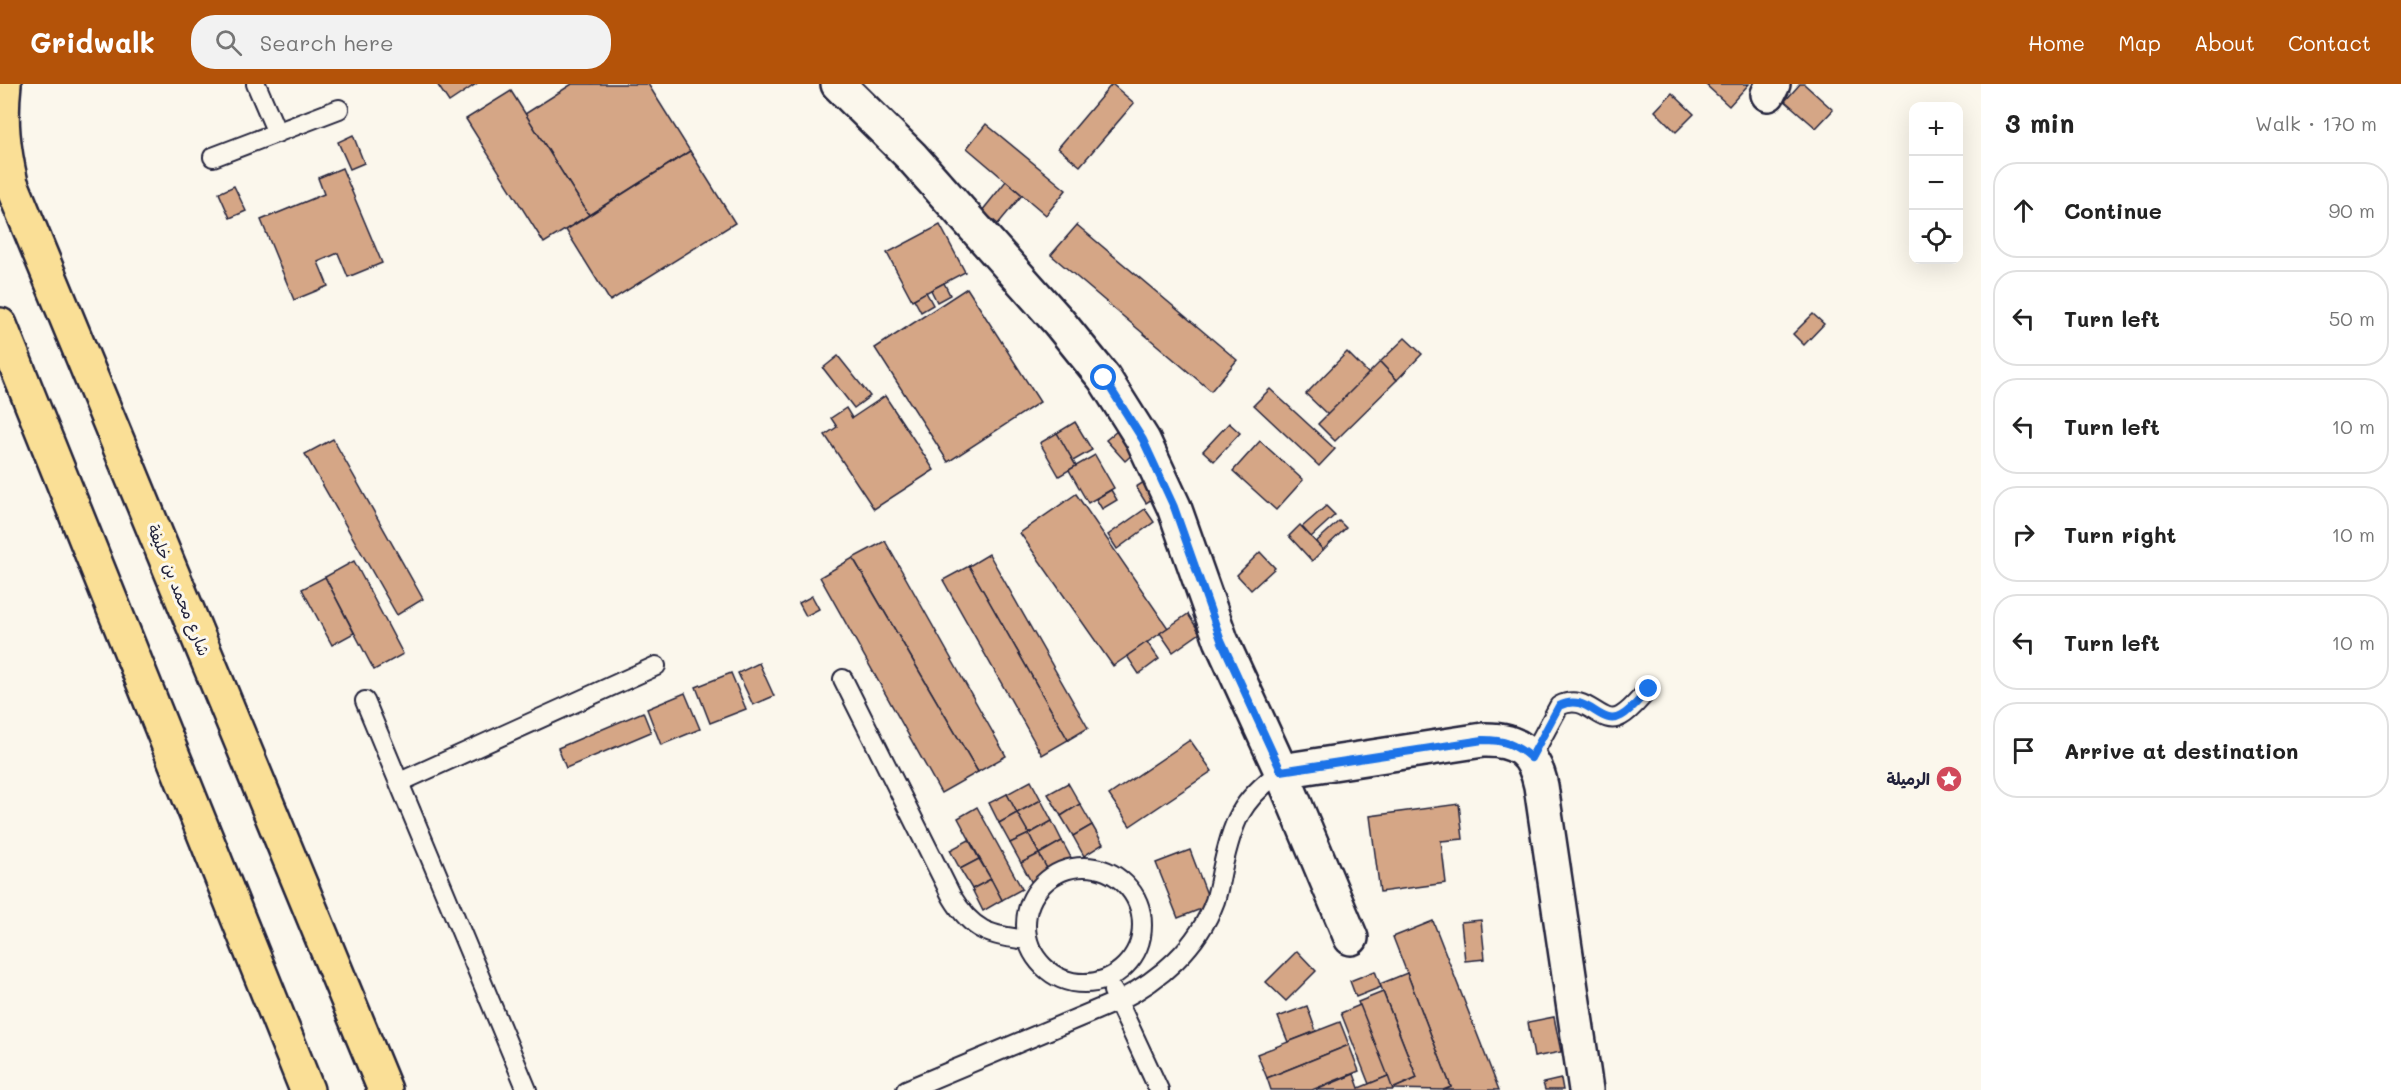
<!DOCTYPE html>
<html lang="en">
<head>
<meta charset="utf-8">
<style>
	body { margin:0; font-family:Mali,"Playpen Sans Arabic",sans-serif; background:#f2f2f2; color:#222 }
	.controls { position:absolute; right:18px; top:18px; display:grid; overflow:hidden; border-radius:12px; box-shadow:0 6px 24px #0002 }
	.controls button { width:54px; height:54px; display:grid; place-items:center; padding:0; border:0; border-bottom:2px solid #e0e0e0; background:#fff; color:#222; font:30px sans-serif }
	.stop { position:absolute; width:18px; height:18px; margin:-14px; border:4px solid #1a73e8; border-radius:50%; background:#fff }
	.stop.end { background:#1a73e8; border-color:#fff; box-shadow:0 2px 6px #0008 }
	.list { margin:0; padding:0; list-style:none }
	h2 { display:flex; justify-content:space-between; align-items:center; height:78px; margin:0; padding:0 24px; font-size:26px }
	h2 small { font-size:20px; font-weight:400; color:#767676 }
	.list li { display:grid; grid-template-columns:39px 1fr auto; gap:18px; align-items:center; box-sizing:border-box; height:96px; margin:0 12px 12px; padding:0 12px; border:2px solid #e0e0e0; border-radius:24px }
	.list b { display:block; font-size:22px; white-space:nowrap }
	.list em { font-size:20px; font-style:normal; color:#767676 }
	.icon { flex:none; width:33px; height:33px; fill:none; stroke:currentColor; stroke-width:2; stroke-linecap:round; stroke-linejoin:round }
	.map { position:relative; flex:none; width:1981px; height:1006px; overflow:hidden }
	header { display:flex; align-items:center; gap:36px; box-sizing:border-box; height:84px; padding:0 30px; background:#b45309; color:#fff }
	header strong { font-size:28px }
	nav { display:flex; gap:33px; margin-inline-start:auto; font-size:21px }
	.search { width:420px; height:54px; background:#f2f2f2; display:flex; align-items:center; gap:15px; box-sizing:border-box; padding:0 21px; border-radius:24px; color:#767676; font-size:22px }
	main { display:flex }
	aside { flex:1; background:#fff }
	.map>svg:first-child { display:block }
	.building { fill:#d5a686; stroke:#22223b; stroke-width:1.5 }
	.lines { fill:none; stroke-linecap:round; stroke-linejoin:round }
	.lane-casing { stroke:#22223b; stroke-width:22 }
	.street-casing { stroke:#22223b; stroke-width:38 }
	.highway-casing { stroke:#22223b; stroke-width:38 }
	.lane { stroke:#fbf7ec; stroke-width:18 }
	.street { stroke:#fbf7ec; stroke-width:33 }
	.highway { stroke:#fadf96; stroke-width:33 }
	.route { stroke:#1a73e8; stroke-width:8 }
	.labels { text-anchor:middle; stroke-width:6; stroke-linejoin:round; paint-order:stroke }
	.street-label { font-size:16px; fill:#22223b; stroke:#fbf7ec }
	.poi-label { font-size:16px; font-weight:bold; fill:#22223b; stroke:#fbf7ec; text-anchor:end }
</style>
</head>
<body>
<header>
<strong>Gridwalk</strong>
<div class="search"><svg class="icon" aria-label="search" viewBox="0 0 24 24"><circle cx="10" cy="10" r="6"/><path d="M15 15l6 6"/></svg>Search here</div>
<nav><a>Home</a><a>Map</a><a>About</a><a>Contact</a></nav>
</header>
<main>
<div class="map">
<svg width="1981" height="1006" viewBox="0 0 1981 1006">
	<rect width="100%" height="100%" fill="#fbf7ec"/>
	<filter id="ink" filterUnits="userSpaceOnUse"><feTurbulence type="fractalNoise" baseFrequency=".0167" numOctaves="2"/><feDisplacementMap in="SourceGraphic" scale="12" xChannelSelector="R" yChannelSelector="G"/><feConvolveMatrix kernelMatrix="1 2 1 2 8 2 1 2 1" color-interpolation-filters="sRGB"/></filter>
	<g filter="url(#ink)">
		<g class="building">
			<polygon points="437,0 476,0 449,18"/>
			<polygon points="572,0 648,0 690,67 589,131 525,30"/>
			<polygon points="1112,0 1134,19 1080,82 1058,64"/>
			<polygon points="1705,0 1749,0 1729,22"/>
			<polygon points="1800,0 1804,0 1833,26 1816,44 1785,17"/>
			<polygon points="511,7 589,131 544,159 466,35"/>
			<polygon points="1672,9 1694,30 1676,48 1655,27"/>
			<polygon points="986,40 1066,106 1046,131 967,64"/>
			<polygon points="353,51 364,79 350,85 338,58"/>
			<polygon points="690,67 735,139 610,217 566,146"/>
			<polygon points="342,84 382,179 348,193 338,169 318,178 328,202 294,216 261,136 324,110 318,94"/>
			<polygon points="1006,97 1022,111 998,140 982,127"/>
			<polygon points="234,102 246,127 230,134 219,109"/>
			<polygon points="940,141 965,188 912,216 887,169"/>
			<polygon points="1077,141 1237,276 1211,307 1051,171"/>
			<polygon points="944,199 950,211 937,218 931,206"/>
			<polygon points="967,204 1040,318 948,378 875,264"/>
			<polygon points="926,208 933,221 921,228 914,215"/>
			<polygon points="1813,230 1824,240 1804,261 1793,250"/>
			<polygon points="1405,254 1422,270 1397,296 1380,278"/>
			<polygon points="1347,268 1369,290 1328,331 1306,310"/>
			<polygon points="838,272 870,312 854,324 823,284"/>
			<polygon points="1380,278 1397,296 1335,357 1318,340"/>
			<polygon points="1270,305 1335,365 1319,382 1254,321"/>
			<polygon points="885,312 934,386 874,425 825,351 837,343 831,334 846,324 852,334"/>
			<polygon points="1075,338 1092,366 1073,377 1057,349"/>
			<polygon points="1229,339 1240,349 1214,377 1203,367"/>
			<polygon points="1117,347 1135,368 1125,377 1106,356"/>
			<polygon points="1057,349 1076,382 1059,392 1040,359"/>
			<polygon points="333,355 423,515 397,531 305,370"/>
			<polygon points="1260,357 1303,396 1276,426 1233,387"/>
			<polygon points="1095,371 1114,404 1088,419 1069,386"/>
			<polygon points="1147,396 1157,412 1146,419 1136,403"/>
			<polygon points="1111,406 1117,416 1102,425 1096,415"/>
			<polygon points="1076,410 1168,544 1113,582 1020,449"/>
			<polygon points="1326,422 1335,431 1311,453 1302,443"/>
			<polygon points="1145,425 1154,438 1117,465 1108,451"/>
			<polygon points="1339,437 1346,444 1323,466 1316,458"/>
			<polygon points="1300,441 1323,466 1312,477 1289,452"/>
			<polygon points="885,457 1006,672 978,688 853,474"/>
			<polygon points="1260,468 1275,484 1251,506 1237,491"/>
			<polygon points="989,470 1088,644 1068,656 969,482"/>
			<polygon points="853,474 978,688 941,709 820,493"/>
			<polygon points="354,477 403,570 374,586 325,493"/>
			<polygon points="969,482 1068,656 1042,671 943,496"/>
			<polygon points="325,493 354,549 332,561 302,505"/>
			<polygon points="812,512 819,525 806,532 799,519"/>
			<polygon points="1188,530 1200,549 1173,568 1160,549"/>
			<polygon points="1147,558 1159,575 1139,590 1127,572"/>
			<polygon points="759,579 774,612 753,621 738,589"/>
			<polygon points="731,589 746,625 710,639 696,603"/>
			<polygon points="685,609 700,645 661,661 647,625"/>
			<polygon points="643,628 651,648 566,684 558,664"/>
			<polygon points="1190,656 1212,687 1130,742 1109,711"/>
			<polygon points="1031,697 1041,716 1017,729 1007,710"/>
			<polygon points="1068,699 1080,720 1061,732 1048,710"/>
			<polygon points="1007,710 1017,729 999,739 989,719"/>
			<polygon points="1041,716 1052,737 1029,750 1017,729"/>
			<polygon points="1080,720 1092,741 1073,752 1061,732"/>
			<polygon points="1459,720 1463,755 1441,757 1446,799 1380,808 1370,732"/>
			<polygon points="977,723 1022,805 1002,816 958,734"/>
			<polygon points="1017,729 1029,750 1010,759 999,739"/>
			<polygon points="1052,737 1062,757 1039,770 1029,750"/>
			<polygon points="1092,741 1103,760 1084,772 1073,752"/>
			<polygon points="1029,750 1039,770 1021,779 1010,759"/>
			<polygon points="969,756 979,775 960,785 950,766"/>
			<polygon points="1062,757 1074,779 1051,792 1039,770"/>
			<polygon points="1190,766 1211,821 1178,834 1156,779"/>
			<polygon points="1039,770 1051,792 1033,801 1021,779"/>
			<polygon points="979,775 991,795 972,805 960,785"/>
			<polygon points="991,795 1002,816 983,827 972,805"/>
			<polygon points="1481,836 1485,875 1465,877 1461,838"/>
			<polygon points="1433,837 1499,1006 1443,1006 1451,1003 1393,853"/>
			<polygon points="1297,867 1316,887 1286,917 1266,898"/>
			<polygon points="1375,887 1381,903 1356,913 1350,897"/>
			<polygon points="1407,889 1451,1003 1443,1006 1392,1005 1417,994 1380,900"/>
			<polygon points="1383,908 1417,994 1392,1005 1358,918"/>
			<polygon points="1360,921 1388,992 1369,1000 1341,929"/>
			<polygon points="1307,922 1316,947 1288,958 1278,933"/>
			<polygon points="1554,933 1561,968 1534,973 1528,938"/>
			<polygon points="1340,938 1349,961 1267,994 1257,970"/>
			<polygon points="1349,961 1359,987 1312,1006 1271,1006 1267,994"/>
			<polygon points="1354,990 1359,1004 1388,992 1393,1006 1316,1006"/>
			<polygon points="1561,995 1563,1006 1545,1006 1543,999"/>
		</g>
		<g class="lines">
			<defs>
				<g id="lane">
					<polyline points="256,0 277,49"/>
					<polyline points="213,73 339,25"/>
					<path d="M843,595L952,813C973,848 989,851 1027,856"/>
					<polyline points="365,617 527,1006"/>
					<path d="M1531,674L1559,622C1588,607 1600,644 1621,632C1632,626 1641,613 1649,605"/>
					<polyline points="400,698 656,582"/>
					<circle cx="1084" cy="841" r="58"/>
					<polyline points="1113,907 1159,1006"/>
					<path d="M906,1006L1118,917C1160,896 1198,863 1215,817C1218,807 1220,796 1222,786C1233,737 1240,717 1281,687"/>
				</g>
				<g id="street">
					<polyline points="838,0 911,72 1058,237 1104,294 1143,356 1174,423 1221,556 1281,687 1351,854"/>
					<polyline points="1768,10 1773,0"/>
					<path d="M1281,687L1483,656C1517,655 1534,668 1541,702L1586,1006"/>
				</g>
				<g id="highway">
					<path d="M4,0C0,36 3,64 11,99L385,1006"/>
					<polyline points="0,241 307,1006"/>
				</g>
			</defs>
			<use href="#lane" class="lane-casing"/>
			<use href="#street" class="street-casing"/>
			<use href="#highway" class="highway-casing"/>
			<use href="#lane" class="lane"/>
			<use href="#street" class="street"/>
			<use href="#highway" class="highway"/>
		</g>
	</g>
	<g class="lines" filter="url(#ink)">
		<path class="route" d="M1104,294L1143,356L1174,423L1221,556L1281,687L1483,656C1504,656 1515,660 1531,674L1559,622C1588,607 1600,644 1621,632C1632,626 1641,613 1649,605"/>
	</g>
	<defs>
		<symbol id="sight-disc" viewBox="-11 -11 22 22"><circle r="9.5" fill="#d1495b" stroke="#fbf7ec"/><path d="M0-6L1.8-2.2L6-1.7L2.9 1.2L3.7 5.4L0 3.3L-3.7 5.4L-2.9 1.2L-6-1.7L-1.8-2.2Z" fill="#fff"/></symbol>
	</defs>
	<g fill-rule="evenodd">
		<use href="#sight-disc" x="1934" y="680" width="30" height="30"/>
	</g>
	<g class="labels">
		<g class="street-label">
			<text transform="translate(179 506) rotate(68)" y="6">شارع محمد بن خليفة</text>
		</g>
		<g class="poi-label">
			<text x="1930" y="701">الرميلة</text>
		</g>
	</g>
</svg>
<div class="controls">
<button>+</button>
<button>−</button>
<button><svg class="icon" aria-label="locate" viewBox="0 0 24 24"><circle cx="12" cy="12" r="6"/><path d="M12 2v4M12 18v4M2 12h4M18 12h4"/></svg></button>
</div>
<div class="stop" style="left:1104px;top:294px"></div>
<div class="stop end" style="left:1649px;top:605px"></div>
</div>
<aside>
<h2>3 min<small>Walk · 170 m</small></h2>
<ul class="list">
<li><svg class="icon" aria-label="ahead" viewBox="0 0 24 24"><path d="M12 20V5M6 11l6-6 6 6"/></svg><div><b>Continue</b></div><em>90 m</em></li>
<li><svg class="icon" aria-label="left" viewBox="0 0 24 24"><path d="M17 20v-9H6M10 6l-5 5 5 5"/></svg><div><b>Turn left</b></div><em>50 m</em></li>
<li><svg class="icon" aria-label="left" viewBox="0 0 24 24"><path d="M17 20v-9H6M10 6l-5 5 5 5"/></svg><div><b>Turn left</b></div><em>10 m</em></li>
<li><svg class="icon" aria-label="right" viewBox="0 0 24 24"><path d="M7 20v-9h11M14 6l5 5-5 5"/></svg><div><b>Turn right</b></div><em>10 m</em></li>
<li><svg class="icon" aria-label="left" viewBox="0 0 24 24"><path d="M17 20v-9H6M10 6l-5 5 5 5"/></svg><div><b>Turn left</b></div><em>10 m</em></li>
<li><svg class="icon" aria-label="arrive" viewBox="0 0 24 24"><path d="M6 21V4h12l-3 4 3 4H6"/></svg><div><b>Arrive at destination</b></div></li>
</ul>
</aside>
</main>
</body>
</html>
